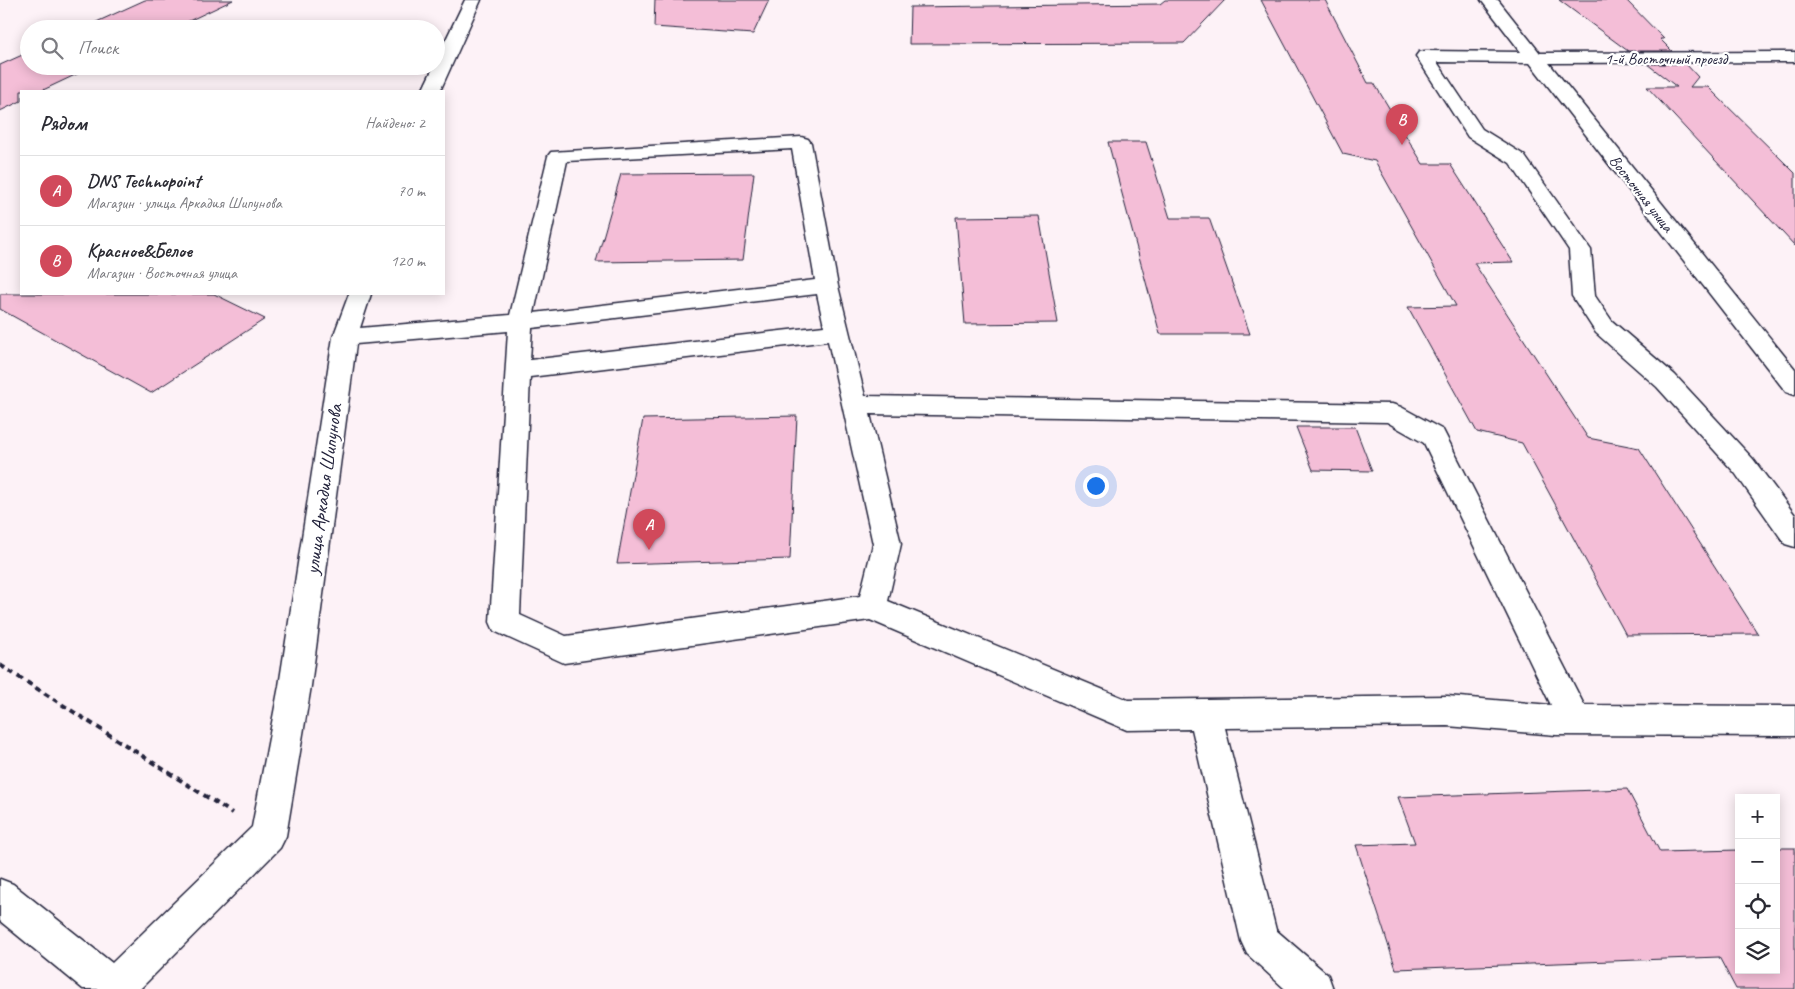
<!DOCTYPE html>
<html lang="ru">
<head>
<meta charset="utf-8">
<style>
	body { margin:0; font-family:Caveat,sans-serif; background:#f7f7f7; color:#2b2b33 }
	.controls { position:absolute; right:15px; bottom:15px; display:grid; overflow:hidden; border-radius:0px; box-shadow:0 2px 12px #0003 }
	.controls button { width:45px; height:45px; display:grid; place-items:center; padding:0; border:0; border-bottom:1px solid #e1e1e2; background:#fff; color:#2b2b33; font:25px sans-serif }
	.you { position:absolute; left:1095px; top:485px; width:18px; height:18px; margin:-12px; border:4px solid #fff; border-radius:50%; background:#1a73e8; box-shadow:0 0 0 8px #1a73e833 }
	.badge { display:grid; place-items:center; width:32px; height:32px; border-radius:50%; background:#d1495b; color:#fff; font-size:16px; font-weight:700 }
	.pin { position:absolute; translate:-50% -41px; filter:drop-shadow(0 1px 2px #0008) }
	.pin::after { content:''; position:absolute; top:26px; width:18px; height:15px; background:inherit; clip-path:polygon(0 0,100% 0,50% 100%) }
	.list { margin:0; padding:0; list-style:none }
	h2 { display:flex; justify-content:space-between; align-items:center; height:65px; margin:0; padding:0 20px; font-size:21px }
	h2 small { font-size:16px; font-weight:400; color:#7c7c81 }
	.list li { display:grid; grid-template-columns:32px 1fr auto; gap:15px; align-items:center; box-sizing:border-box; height:70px; padding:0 20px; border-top:1px solid #e1e1e2 }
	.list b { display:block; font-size:19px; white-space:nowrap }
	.list p { margin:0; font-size:16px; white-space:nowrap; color:#7c7c81 }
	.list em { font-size:16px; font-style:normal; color:#7c7c81 }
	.icon { flex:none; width:28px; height:28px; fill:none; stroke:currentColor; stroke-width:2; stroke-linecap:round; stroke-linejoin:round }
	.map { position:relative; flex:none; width:1795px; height:989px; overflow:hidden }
	.search { position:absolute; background:#fff; box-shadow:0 2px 12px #0003; left:20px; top:20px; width:425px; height:55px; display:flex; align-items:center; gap:12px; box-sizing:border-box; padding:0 18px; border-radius:28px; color:#7c7c81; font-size:19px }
	.panel { position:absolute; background:#fff; box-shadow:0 2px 12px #0003; left:20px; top:90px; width:425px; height:205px; border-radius:0px }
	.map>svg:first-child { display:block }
	.building { fill:#f4bed7; stroke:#22223b }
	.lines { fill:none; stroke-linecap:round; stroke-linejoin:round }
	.minor-casing { stroke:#22223b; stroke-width:3 }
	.path { stroke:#22223b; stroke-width:4; stroke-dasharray:6 4.5; stroke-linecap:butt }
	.minor { fill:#fff; fill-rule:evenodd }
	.labels { text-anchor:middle; stroke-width:4.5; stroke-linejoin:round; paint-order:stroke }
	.far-street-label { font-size:16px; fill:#22223b; stroke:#fff }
	.street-label { font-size:20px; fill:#22223b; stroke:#fff }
</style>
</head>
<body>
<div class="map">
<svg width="1795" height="989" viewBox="0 0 1795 989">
	<rect width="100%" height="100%" fill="#fdf2f7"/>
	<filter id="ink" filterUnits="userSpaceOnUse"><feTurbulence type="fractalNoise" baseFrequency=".02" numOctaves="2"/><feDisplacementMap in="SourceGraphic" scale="10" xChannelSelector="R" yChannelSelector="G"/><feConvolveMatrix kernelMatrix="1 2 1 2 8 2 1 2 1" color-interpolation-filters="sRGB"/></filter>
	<g filter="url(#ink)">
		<g class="building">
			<polygon points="145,0 233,0 172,29 81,29"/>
			<polygon points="655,0 769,0 753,34 654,27"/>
			<polygon points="1165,0 1225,0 1184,43 909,44 910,7 1160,4"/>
			<polygon points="1261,0 1325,0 1368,83 1374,83 1423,164 1450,164 1513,262 1474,263 1588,438 1639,448 1758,634 1626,635 1522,443 1477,432 1408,307 1456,306 1375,161 1343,154"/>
			<polygon points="1559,0 1626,0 1664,39 1660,39 1672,51 1628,51"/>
			<polygon points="29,52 29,66 94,66 41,91 21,91 21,101 0,111 0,65"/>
			<polygon points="1647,64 1686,64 1698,77 1690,87 1708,87 1795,173 1795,246 1647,87 1677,87"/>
			<polygon points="1108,142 1146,142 1170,218 1209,218 1250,334 1160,334"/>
			<polygon points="754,173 743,260 596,262 621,174"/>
			<polygon points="1039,216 1058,323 965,324 956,217"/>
			<polygon points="0,294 214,294 265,319 151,393 0,309"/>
			<polygon points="797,416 790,559 617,564 643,419"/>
			<polygon points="1296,427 1355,427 1372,471 1313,470"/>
			<polygon points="1627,789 1660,852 1739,850 1739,970 1776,970 1776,848 1795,848 1795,989 1736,989 1719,957 1396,969 1356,845 1415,843 1398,797"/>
		</g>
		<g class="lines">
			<defs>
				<g id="minor">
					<polygon points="465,0 481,0 440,91 422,91 434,66 436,66 436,60"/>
					<polygon points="1481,0 1498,0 1540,53 1795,52 1795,62 1549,63 1795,369 1795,395 1786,392 1530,63 1437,62 1482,129 1524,155 1591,250 1595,296 1612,321 1675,375 1753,459 1795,515 1795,547 1785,544 1735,473 1657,387 1596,333 1572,296 1569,250 1510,163 1468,137 1416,56 1419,52 1425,51 1521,52"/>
					<path d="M801,137L808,139L811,143L838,286L865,396L1392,404L1401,407L1443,430L1584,705L1795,706V736L1556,735L1447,726L1225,728L1276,930L1328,975L1333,989H1285L1247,954L1241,941L1192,729L1127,730L870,620L564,663L494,631L490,622L508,331L356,344L311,686L286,836L280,848L140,989H83L0,921V879L13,884L112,963L252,827L279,686L333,337L349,294H371L360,328L510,315L548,156L551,152ZM792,149L815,280L534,313L567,161ZM817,294L824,326L530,360L532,328ZM828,341L873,544L860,596L566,636L520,615L530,377ZM870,414L1387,422L1424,443L1551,705L1447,696L1128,700L888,601L901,544Z"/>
				</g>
			</defs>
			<use href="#minor" class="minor-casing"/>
			<polyline class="path" points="0,665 232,813"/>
			<use href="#minor" class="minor"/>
		</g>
	</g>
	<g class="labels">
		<g class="far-street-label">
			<text x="1666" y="64">1-й Восточный проезд</text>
			<text transform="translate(1642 193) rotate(52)" y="6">Восточная улица</text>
		</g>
		<g class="street-label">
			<text transform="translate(323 489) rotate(-82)" y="7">улица Аркадия Шипунова</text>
		</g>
	</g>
</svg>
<div class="controls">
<button>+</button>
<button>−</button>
<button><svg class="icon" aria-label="locate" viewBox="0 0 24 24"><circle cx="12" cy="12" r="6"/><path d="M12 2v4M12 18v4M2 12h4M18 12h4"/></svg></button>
<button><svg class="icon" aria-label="layers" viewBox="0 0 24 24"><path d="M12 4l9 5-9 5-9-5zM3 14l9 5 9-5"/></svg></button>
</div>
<div class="you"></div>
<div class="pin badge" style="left:649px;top:550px">A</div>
<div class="pin badge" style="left:1402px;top:145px">B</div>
<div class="search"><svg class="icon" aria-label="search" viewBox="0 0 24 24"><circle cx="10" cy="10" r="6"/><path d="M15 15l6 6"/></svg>Поиск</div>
<section class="panel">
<h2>Рядом<small>Найдено: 2</small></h2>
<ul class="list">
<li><span class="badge">A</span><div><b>DNS Technopoint</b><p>Магазин · улица Аркадия Шипунова</p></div><em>70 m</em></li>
<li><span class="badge">B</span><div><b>Красное&amp;Белое</b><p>Магазин · Восточная улица</p></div><em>120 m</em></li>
</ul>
</section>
</div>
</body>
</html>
